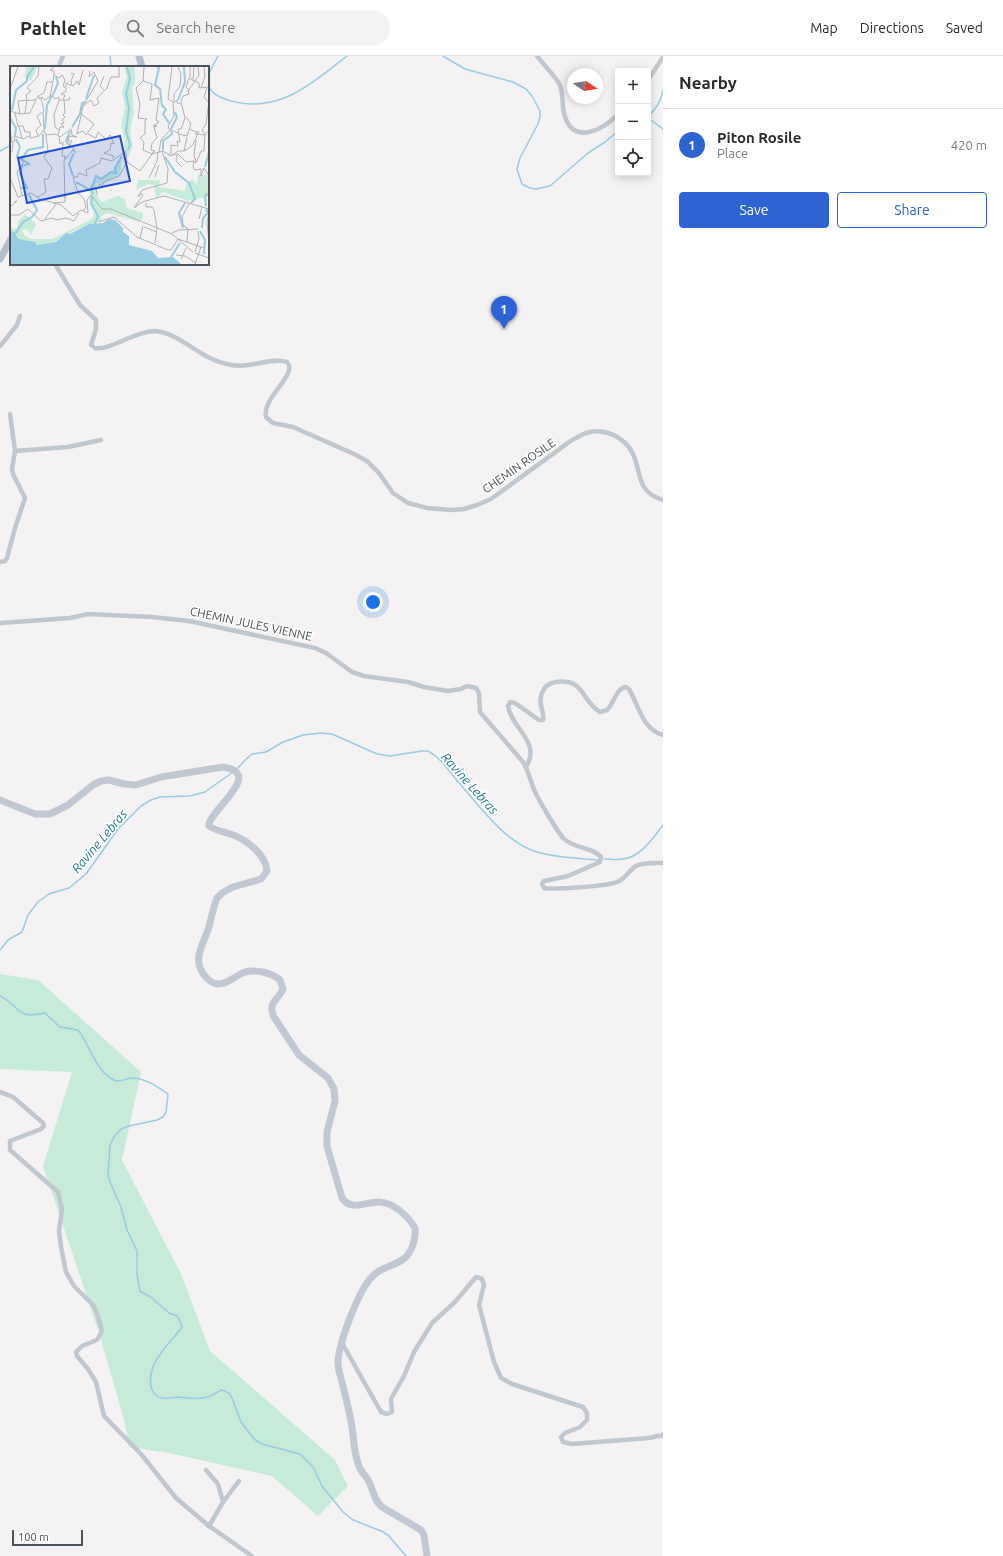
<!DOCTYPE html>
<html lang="en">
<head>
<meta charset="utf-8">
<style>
	body { margin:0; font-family:Ubuntu,sans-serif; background:#f2f2f3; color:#2b2b33 }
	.controls { position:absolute; right:12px; top:12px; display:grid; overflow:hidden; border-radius:4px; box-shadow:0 2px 10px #0003 }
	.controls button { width:36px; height:36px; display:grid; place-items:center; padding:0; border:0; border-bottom:1px solid #e1e1e2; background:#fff; color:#2b2b33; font:20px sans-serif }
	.compass { position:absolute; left:567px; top:12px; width:36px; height:36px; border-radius:50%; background:#fff; box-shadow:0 2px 10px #0003; rotate:102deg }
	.scale { position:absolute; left:12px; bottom:10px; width:71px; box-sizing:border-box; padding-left:4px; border:2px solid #4b535d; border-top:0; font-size:11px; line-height:14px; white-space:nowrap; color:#4b535d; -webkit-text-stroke:3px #fff; paint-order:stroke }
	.you { position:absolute; left:373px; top:546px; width:14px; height:14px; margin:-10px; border:3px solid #fff; border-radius:50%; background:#1a73e8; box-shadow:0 0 0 6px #1a73e833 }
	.badge { display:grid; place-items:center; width:26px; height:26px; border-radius:50%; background:#2d63d2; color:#fff; font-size:13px; font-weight:700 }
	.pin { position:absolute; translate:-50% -33px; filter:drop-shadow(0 1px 2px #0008) }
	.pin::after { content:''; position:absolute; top:21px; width:14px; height:12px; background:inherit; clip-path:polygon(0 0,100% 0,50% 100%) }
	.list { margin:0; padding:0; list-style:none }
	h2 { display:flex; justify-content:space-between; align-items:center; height:52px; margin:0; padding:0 16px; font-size:17px }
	h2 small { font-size:13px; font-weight:400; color:#7c7c81 }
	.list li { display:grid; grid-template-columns:26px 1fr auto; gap:12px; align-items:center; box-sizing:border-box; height:72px; padding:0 16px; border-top:1px solid #e1e1e2 }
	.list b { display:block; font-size:15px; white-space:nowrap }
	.list p { margin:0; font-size:13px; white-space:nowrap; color:#7c7c81 }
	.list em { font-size:13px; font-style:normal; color:#7c7c81 }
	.actions { display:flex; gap:8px; padding:12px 16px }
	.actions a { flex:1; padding:9px 0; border:1px solid #2d63d2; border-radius:4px; text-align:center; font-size:14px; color:#2d63d2 }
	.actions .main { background:#2d63d2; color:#fff }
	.icon { flex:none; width:22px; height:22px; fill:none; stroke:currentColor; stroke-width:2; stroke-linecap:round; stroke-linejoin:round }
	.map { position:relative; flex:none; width:663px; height:1500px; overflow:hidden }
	header { display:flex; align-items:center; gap:24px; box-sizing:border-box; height:56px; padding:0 20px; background:#fff; border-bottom:1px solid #e1e1e2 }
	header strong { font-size:19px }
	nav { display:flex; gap:22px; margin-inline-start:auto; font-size:14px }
	.search { width:280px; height:36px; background:#f2f2f3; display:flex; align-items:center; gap:10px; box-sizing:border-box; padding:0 14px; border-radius:22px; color:#7c7c81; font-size:15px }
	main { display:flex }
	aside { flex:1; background:#fff }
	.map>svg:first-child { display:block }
	.green { fill:#c6ecd9 }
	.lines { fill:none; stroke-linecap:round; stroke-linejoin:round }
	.stream { stroke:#98cbe4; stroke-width:1.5 }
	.street { stroke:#c1c7cf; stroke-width:4.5 }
	.secondary { stroke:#c2c8d3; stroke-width:7 }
	.primary { stroke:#b5becd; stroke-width:7 }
	.labels { text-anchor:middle; stroke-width:3; stroke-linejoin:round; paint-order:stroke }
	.street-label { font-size:12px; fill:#4b535d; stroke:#fff }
	.water-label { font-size:13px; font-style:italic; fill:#1c75a0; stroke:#fff }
	.inset-river { fill:none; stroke:#98cbe4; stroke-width:2 }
	.inset-road { fill:none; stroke:#b0b2b6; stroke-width:1 }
	.view { fill:#1d4ed8; fill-opacity:0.15; stroke:#1d4ed8; stroke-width:2 }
	.inset-edge { fill:none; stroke:#4b535d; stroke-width:2 }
</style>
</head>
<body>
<header>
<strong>Pathlet</strong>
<div class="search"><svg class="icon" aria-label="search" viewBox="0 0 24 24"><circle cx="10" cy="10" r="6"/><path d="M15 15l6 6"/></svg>Search here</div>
<nav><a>Map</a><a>Directions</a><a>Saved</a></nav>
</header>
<main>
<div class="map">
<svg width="663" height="1500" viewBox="0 0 663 1500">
	<rect width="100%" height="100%" fill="#f4f2f2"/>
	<polygon class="green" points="0,918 38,924 141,1016 122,1104 181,1218 210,1295 335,1404 348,1430 318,1460 272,1420 169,1397 129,1391 125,1367 99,1277 43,1110 72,1016 0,1013"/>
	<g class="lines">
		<g class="stream">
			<polyline points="110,0 111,11"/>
			<path d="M218,0C214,8 206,19 208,28C212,46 251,50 265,47C273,46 282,43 289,40C310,30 329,14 347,0"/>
			<polyline points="443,0 465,13 513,26 526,33 532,40 540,55 540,60 538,68 520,102 517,113 522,128 530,132 536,133 550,130 588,97 605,86 618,75"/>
			<path d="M648,60C657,53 661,45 663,34"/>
			<polyline points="648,62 663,73"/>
			<polyline points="0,95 11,89"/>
			<path d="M238,712L244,705L252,698L266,696L283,686L303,679L321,677L332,678L377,698L390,700L422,695H428C442,702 450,717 460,728C481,752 506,787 537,796C557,802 579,802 598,804"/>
			<path d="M604,803C610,803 617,804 623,803C641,801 653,782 663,769"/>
			<polyline points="0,894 8,884 22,876 28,859 38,846 49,838 69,832 86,818 118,773 141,750 151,744 160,741 190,740 205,736 233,716"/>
			<path d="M0,940C20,950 16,964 45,957L60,971L78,974C90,989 96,1016 114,1024C120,1027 125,1022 132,1022C145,1022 158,1031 168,1038L166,1056L163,1061L157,1064L129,1070L121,1073L114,1081L110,1089L108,1119L110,1126L121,1151L127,1174L137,1195V1219L140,1235L152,1242L169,1257L177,1260L180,1265L182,1271C172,1285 159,1295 153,1311C149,1322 148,1339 162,1342C167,1343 173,1341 178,1341C188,1342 198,1344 208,1341C213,1339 217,1336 222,1334L229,1337L232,1342L241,1366L254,1383L262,1388L300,1398L313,1411L322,1430L343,1456L353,1464L381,1475L388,1479L406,1500"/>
		</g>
		<g class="street">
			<path d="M537,0C543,8 556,21 560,29C563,37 562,48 564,57C572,90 602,75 618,58"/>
			<polyline points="59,10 63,0"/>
			<polyline points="648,24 663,1"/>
			<path d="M55,208L80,249L96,264V273L91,289L95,292C109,295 135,275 155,275C178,276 202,304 227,308C233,310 241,310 248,309C258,308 278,302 287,306C299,318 262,341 266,361L273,367L293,371L354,398L367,405L379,417L393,437L408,447L427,452L451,454L464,453L477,449L491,443L572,384C576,382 581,379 586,377C604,371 625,381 633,398C642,418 636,436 663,444"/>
			<polyline points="0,290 17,269 20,260"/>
			<polyline points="15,395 68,391 101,384"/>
			<polyline points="0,506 5,505 7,502 15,472 25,442 13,418 12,413 15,395 10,358"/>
			<path d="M0,567L70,562L88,558L152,561L189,565L315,592L326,597L352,616L364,620L408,626L424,631L448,635L461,633L467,630L476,632L479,637L480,656L523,706C528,714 530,723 533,731C537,742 556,773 563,782C574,793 593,791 601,801L600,806L568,820L544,825L542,828L544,832C553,834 608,830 617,826C625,824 629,814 636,810C643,806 655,807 663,807"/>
			<path d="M526,711C542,686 511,672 508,650L510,646L515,647L539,664H543C545,655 537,648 542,637C544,631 549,627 556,626C585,622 581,645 600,656L607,654C614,648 616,632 626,631L629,633C639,650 642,673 663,679"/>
			<polyline points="0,1036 13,1041 43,1067 44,1070 41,1073 10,1085 10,1094 58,1136 62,1154 59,1175 61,1191 66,1216 74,1230 93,1249 97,1257 102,1275 97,1284 82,1290 76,1296 77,1300 88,1313 96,1326 104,1360 141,1398 176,1442 209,1470 252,1500"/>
			<polyline points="342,1287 381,1356 387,1358 392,1356 391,1343 404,1320 414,1296 432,1267 455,1246 476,1221 482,1223 484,1229 479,1249 494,1306 501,1322 512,1328 583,1351 587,1357 587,1364 580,1371 565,1377 561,1381 563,1386 572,1388 649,1382 663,1379"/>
			<polyline points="206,1414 218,1428 223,1446 209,1470"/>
			<polyline points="223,1446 239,1425"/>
		</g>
		<path class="secondary" d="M0,744L35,758H50L68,749L93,729L101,725L109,724L124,728L136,729L161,721L223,711C266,717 207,756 209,770C216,775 225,776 233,779C247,784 266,799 267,815L261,823L233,831L222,837L217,842C213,852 211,864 208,874C202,890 192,905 205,920C208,924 212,927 217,928C227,929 236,919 245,916C256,913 272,917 280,924L283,933C278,945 267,946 274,961L299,999L328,1022L334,1033L335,1045L327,1076V1090L342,1142C351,1156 367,1145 380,1146C394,1147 408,1160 415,1172C416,1183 412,1198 402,1204C389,1213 382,1209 369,1224C357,1240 339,1286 338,1306C338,1314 341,1322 343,1330C346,1343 350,1357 352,1371C354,1384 354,1398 359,1410C361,1417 368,1421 370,1428C374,1437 374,1444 382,1451L421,1474L424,1479L427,1500"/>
		<g class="primary">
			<polyline points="139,0 142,11"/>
			<polyline points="0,203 11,183"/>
		</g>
	</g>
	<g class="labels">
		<g class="street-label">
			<text transform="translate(519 410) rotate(-35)" y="4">CHEMIN ROSILE</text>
			<text transform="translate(251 568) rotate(12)" y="4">CHEMIN JULES VIENNE</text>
		</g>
		<g class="water-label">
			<text transform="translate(470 727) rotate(48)" y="5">Ravine Lebras</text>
			<text transform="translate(99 785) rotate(-50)" y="5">Ravine Lebras</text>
		</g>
	</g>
	<g transform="translate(10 10)">
		<rect width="199" height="199" fill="#f4f2f2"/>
		<path d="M16,1H27L21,15L15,10ZM114,1H124L125,7V18L122,22L124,47L120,65L123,80L118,91L114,89L115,74L111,59L115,41L112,26L117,10ZM110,92L112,94L110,108L92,118L86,117L88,132L92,136L108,130L115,133L117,142L133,147V152L129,156L98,147L91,150V155H87V153L85,158H79L53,170L42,178L27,179L7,173L0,165V161L7,163L8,156L15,148L26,158L21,169L17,163L12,164L14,169L21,173H42L82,153L84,147L80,138V121L85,112H91L103,104ZM188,108L199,110L197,131L178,135L153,126L146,133L144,119L138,118L126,124L128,114H150L149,121L175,125L177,117L182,113L187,119Z" fill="#c6ecd9"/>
		<path d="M99,153L105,154L113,162V166L119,170V179L142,185L148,192L163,191L171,198H0V165L4,166L8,173L25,176L27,179L46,176L56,167L60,168L79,158L93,157Z" fill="#98cbe4"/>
		<path class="inset-river" d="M117,1L120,13L116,28L119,42L116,65L120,79L118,84M147,1L149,2L145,19L150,23L152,40L156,43L153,48L159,57M43,29L48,17L46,11M76,33L84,9M168,34L175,16L174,1M2,44L6,24L17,15V11L24,1M0,52L6,62L5,70M62,61L70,48L72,37L75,36M35,63L37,39L42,30M161,63L167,51L165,46M60,65L56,75L61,81M6,73L10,81L7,90L19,98L12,100L10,108L17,122H11M153,84V75L162,68L161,65M155,91L165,106L179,117L185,133L181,137M12,92L18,84L33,81V68M195,101L199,86M63,110L59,98L64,87M66,116L80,124M83,128L81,124L86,110L91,113L101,106L106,107L105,102L112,90M82,131L81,137L88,150L85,158M196,140L195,130L199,127M173,162L169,147L175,137M192,162L193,152L198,147L196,143M190,165L195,174L194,188M5,168L13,156L22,151L27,144L19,129M161,191L170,177"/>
		<path class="inset-road" d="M44,1L40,4L44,5V9M134,1L133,15L126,22L130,38L128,52L137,53L135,55V68L130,72L134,76L133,84L142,88M162,1L158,33L163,36M180,1V13L189,17V22L199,21M61,7L64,8L61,15L62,20M44,9L49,12L52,9L55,14L53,20L55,22M183,14L184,1M133,15L142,18L140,34L149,32L146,54L149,56L143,60H147L144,61L147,72L142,77L141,84L145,85L142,87M185,15L189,9L188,1M191,22L195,10L194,1M197,22L194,31L198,36M0,23L8,1M94,24L90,20L94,10M179,24L176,21L179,12M30,29L34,27L37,16H42M40,31L44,9M17,34L16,29L21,25L17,22L28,10L29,1M53,34L55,29L51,28L56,25V17L63,20L67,15L69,19L73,4M164,36V28L170,20L171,8L168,1M73,40L88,15L84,6L79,11L80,5M0,45L10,48L8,35L25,34L29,29V33L32,31L35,34L42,29L45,33L49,31V34H59L60,31M33,46L34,64M5,47L8,60H13L15,66H20V71M15,47L17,34M10,48L20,47L26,34M9,60L12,73M0,63L2,76M179,63L186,66V69L188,65V68M49,64L45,61L44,49L49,34M168,67L159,63L158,60L164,50L163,37L167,34V37L171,38M66,68L73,65L76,69L84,58L71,48M67,68L73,40L81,34L84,40L89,37L87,32L97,22L101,11H109V1M78,68L86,72L88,66L96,73L100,69L104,78L101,77L100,84L94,87L104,90L102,93M169,68L177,70L181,58L176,51M48,69L50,61H54L51,58L54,57L52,54L55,51L53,49L55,47L54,34M28,70L26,64L31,59L27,50L34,45L31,32M49,71L50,78L53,76L52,90H55L54,93L57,91M186,74L184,89L186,96M0,76L5,75L4,70L14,73L18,70L21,72L29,70L34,64L36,69L46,68L50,71L61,63L62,69M152,85L158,103L157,117L132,124L128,131L131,128L133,129L124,142L132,136L154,130L199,143M174,85L177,71M0,86H2L3,76M149,86L151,74L160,64M163,89L168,88L176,96L184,95L183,101L185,104L191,103V110L194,102L199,110M167,89L166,95L172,101M161,90V79L168,80L167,75L170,76L168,63H171L175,52L171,36L173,30L179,28L178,25L185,15M7,91L14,96L7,106L12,129M183,95L186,97L191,85H194L195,69L192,64L196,58L199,34M145,111L149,99M0,112L8,131M139,112L147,95L148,87M87,128L86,123L90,118L92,120L94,116L109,110L117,96M8,131L21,127L30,133L51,139L63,150L71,144L78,147L77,134L81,129L92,143H101L162,168L183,186M28,131L36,126L34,113H38L42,102L34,91L38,85L36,69M42,131L52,129L56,132M43,137L55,136L54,95L63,84L66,87L60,78L62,75H58L59,70L67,71L62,69M136,137V141H142L144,144L147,162M0,141L7,135L4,136M73,145L76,141L74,133L68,127L63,111H67L69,107L77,110L76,104L90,97L91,92L102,95L116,85L117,96L130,105L142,88L153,85L161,90L168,85H174L182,80L188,68L194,69L199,65M199,147L197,156L199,177M0,149H9L18,143L31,155L42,152L47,154L56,152L64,155L69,147M172,149L173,159L178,163L177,176M173,149L179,138M35,153L46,138M189,153L192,141M88,156L104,151L127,171L158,184H161L168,173M134,161L147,166M162,167L169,164L188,163M130,172L133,160M168,173L194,182M145,177L147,162M185,186L189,173L188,165M185,187L199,192M166,189L175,190L186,197M171,193L176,182M185,198L191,181"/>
		<path class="view" d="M110,70L120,115L17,137L8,92Z"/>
		<rect width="199" height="199" class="inset-edge"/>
	</g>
</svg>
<div class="controls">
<button>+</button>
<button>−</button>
<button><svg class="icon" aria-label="locate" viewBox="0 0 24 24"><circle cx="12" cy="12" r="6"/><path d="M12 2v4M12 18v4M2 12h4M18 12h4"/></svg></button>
</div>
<svg class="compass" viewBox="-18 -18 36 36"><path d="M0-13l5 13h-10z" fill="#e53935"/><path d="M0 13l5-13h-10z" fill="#7c7c81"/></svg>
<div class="scale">100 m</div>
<div class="you"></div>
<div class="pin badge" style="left:504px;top:273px">1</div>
</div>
<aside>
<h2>Nearby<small></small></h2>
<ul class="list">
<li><span class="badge">1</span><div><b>Piton Rosile</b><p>Place</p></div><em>420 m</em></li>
</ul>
<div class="actions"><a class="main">Save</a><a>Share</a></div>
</aside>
</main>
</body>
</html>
